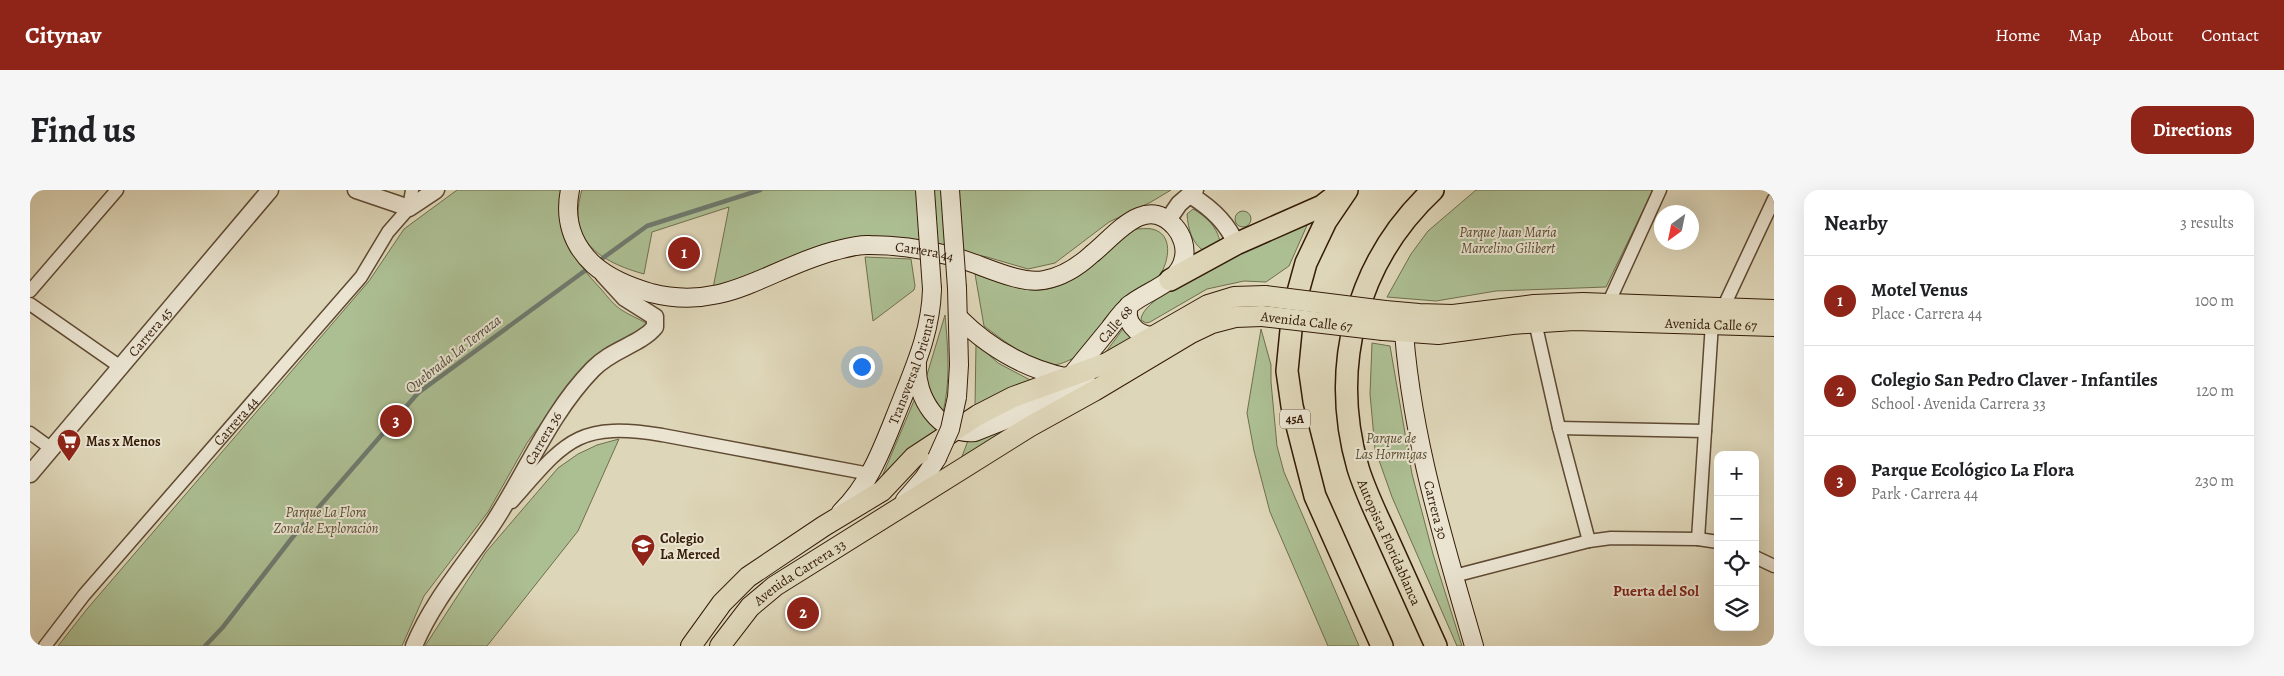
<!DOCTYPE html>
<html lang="en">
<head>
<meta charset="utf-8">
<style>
	body { margin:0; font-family:Alegreya,serif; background:#f6f6f6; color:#202124 }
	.controls { position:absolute; right:15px; bottom:15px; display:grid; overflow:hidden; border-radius:10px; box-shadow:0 5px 20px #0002 }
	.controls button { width:45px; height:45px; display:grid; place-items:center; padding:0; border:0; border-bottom:1px solid #e0e0e0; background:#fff; color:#202124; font:25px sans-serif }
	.compass { position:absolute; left:1624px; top:15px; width:45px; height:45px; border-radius:50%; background:#fff; box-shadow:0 5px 20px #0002; rotate:213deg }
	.you { position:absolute; left:831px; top:176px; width:18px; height:18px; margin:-12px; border:4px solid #fff; border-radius:50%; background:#1a73e8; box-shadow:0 0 0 8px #1a73e833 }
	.badge { display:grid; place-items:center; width:32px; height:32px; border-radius:50%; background:#8f2418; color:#fff; font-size:16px; font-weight:700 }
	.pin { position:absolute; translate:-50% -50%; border:2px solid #fff; box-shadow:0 1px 5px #0006 }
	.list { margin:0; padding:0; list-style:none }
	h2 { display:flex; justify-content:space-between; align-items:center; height:65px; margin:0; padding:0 20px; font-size:21px }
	h2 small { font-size:16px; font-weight:400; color:#757577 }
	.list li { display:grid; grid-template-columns:32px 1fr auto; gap:15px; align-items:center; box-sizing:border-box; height:90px; padding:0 20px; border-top:1px solid #e0e0e0 }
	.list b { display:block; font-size:19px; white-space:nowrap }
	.list p { margin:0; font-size:16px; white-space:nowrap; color:#757577 }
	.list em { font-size:16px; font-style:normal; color:#757577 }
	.icon { flex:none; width:28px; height:28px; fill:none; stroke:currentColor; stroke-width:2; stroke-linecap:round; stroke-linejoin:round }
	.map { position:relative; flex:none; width:1744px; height:456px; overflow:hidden; border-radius:15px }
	header { display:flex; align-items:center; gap:30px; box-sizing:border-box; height:70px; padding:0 25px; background:#8f2418; color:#fff }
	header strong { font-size:24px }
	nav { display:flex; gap:28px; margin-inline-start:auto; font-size:18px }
	.intro { display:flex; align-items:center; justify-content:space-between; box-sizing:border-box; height:120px; padding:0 30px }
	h1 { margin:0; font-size:35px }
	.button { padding:12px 22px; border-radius:15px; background:#8f2418; color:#fff; font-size:18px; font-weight:700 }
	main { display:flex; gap:30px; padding:0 30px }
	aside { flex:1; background:#fff; border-radius:15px; box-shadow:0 5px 20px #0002 }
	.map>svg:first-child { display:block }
	.green { fill:#acbf93; stroke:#706e4d }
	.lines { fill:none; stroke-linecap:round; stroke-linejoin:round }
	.stream { stroke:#6e7a6f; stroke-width:4.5 }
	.minor-casing { stroke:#5f4a33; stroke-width:15 }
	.tertiary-casing { stroke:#5f4a33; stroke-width:19 }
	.secondary-casing { stroke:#351c07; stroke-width:20 }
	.primary-casing { stroke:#351c07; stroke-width:22 }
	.trunk-casing { stroke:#351c07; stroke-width:24 }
	.minor { stroke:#eae4d1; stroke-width:12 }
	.tertiary { stroke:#eae4d1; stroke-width:16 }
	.secondary { stroke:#eae4d1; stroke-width:18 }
	.primary { stroke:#ded6b8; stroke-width:20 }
	.trunk { stroke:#ded6b8; stroke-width:21 }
	.secondary-bridge-casing { stroke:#351c07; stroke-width:20; stroke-linecap:butt }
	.primary-bridge-casing { stroke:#351c07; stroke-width:22; stroke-linecap:butt }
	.secondary-bridge { stroke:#eae4d1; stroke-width:18 }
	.primary-bridge { stroke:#ded6b8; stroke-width:20 }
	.labels { text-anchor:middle; stroke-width:4; stroke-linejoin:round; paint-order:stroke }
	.shield { fill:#eae4d1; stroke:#6b5844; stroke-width:1 }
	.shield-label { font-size:12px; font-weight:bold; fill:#351c07 }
	.park-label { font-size:14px; font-style:italic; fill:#594d31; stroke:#eae4d1 }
	.street-label { font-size:14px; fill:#351c07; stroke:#eae4d1 }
	.poi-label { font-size:14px; font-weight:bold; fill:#351c07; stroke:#eae4d1; text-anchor:start }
	.water-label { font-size:15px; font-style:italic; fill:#524b3b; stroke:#eae4d1 }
	.neighbourhood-label { font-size:15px; font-weight:bold; fill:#7a1f14; stroke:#eae4d1 }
</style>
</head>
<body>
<header>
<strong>Citynav</strong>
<nav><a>Home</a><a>Map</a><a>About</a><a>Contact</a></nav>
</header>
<div class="intro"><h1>Find us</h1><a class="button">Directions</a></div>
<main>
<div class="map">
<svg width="1744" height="456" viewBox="0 0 1744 456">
	<rect width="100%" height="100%" fill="#ded6b8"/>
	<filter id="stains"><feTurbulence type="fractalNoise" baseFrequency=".004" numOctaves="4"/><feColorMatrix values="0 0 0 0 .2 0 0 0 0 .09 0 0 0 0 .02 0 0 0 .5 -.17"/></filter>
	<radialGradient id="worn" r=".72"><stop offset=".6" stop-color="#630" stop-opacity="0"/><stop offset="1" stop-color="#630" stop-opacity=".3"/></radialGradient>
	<g class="green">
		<path d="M427,0H531C523,40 545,72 571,99C577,106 583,114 590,119C599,125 609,129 618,134L558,173L541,191L497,253L458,322L394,406L372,456H28L57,419L339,91L374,39Z"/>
		<path d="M552,0H1141L1121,12L1079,32L1025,73L998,79L957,67L873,48L839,46L800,54L683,98L699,17L622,42L614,84C571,72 536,51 552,0Z"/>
		<polygon points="1446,0 1623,0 1576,97 1466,101 1406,111 1357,107 1381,64 1398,41"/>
		<path d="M1163,19C1177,27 1186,36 1190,51L1176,62C1162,55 1158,39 1157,24Z"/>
		<circle cx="1213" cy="29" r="8"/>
		<path d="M1279,31L1259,76L1236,92L1214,91L1177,99L1120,132L1116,133L1111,130C1111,101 1251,45 1279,31Z"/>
		<path d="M1105,39C1110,39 1117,38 1122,39C1144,44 1139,71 1130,85L1044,168C1037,171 1030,175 1022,175C1002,173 970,148 954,136L945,84C963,89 982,98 1001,100C1043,104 1074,60 1105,39Z"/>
		<polygon points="835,67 881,69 885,96 884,100 843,131"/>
		<path d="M915,125C918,159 921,192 912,226L899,211L896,188Z"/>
		<polygon points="1095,136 1104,150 1073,166"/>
		<polygon points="1231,139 1241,175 1241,192 1247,256 1254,282 1329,456 1298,456 1240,322 1224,261 1217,223"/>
		<polygon points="946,153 968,173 1002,191 961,207 945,216"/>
		<polygon points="1342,153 1360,156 1382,284 1403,364 1432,456 1427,456 1362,307 1345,259 1340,204"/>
		<polygon points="886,206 909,235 904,248 851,289"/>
		<polygon points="986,232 926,276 931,269 939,248"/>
		<polygon points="589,249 548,341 457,456 395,456 456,362 528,278 548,264 567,255"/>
	</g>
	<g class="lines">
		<g class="stream">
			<polyline points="566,73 617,36 730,0"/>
			<polyline points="175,456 193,437 262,348 388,203 560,77"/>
		</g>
		<defs>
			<g id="minor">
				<polyline points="0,101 87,0"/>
				<polyline points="0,114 92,178"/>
				<polyline points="1578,114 1630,0"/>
				<polyline points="1693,118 1744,9"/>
				<polyline points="1505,132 1529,238 1559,351"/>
				<polyline points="1529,238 1675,241"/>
				<polyline points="0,243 22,259"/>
				<path d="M482,312C535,252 546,231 632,245L840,284"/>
				<polyline points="1668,349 1682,133"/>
				<polyline points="1725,367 1744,376"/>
				<polyline points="1424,386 1559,351 1581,348 1668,349 1688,352"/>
				<path id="s1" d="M15,456L54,405L331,87L358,42L379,18L382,0"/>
			</g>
			<g id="tertiary">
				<polyline points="326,0 379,18 406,0"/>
				<path d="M1160,5C1180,17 1197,32 1206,54"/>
				<polyline points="1138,30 1149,14 1165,0"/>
				<path id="s2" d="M0,284L240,0"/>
				<path id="s3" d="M384,456C403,410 435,375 462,335C496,284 519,224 563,179C582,159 610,155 625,137V127L595,108L573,84"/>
			</g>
			<g id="secondary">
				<path id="s4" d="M540,0C534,29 542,55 564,75C580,89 600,97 621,103C695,122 737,79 804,61C816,58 828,54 840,55C865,55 893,59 917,65C946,71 986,95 1014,90C1032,87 1049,76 1062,64C1085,46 1115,3 1145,37C1152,45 1156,57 1154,67C1150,93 1118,100 1101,114C1093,120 1086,130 1080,138C1066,155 1053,171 1039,188C995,179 960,159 928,127"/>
				<polyline points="927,98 929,175 927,207"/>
				<path d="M1099,115C1094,131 1105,144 1121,146"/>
				<path id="s5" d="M1373,127C1379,240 1413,348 1444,456"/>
				<path d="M887,175C885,206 909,246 945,242L1060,196"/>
				<polyline points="875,310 894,288 907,268"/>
				<path id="s6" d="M811,322C842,292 855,251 871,212C886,174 901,140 902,99"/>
			</g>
			<g id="primary">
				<polyline points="1355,121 1389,124 1423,125 1504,115 1553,113 1744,120"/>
				<path id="s7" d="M1353,140L1408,144L1482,134L1544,130L1744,136"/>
				<polyline points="661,456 692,413 718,387 794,336 852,301 884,267 948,225 983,207 1077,173 1178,115 1204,107 1235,106"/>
				<path id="s8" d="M690,456L720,417L745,396L999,237L1064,201L1161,143L1182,133L1205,127L1232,126"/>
			</g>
			<g id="trunk">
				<polyline points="1317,0 1296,31 1276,73 1263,120 1257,181 1262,216 1285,306 1352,456"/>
				<path id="s9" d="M1403,0C1326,72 1299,177 1328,278C1335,301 1346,323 1356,345C1373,382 1389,419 1406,456"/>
				<polyline points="1140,90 1206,54 1292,16 1309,3"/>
			</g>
		</defs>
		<use href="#minor" class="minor-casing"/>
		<use href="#tertiary" class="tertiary-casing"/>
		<use href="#secondary" class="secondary-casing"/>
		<use href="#primary" class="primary-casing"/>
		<use href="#trunk" class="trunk-casing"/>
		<use href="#minor" class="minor"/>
		<use href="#tertiary" class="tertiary"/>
		<use href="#secondary" class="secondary"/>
		<use href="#primary" class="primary"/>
		<use href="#trunk" class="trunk"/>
		<defs>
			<g id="secondary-bridge">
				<polyline points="895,0 902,99"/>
				<polyline points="920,0 927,98"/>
				<polyline points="907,268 920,239 927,207"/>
			</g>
			<g id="primary-bridge">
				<polyline points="1235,106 1355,121"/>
				<path id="s10" d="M1232,126L1353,140"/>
			</g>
		</defs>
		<use href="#secondary-bridge" class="secondary-bridge-casing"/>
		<use href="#primary-bridge" class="primary-bridge-casing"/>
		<use href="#secondary-bridge" class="secondary-bridge"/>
		<use href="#primary-bridge" class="primary-bridge"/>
	</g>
	<defs>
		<symbol id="supermarket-pin" viewBox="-11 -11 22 30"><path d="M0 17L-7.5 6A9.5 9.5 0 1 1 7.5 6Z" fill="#8f2418" stroke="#eae4d1"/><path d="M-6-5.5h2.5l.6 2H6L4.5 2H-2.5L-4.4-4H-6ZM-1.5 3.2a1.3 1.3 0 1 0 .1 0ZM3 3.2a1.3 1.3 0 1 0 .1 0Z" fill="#fff"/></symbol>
		<symbol id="school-pin" viewBox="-11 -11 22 30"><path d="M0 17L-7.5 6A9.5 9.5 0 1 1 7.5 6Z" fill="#8f2418" stroke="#eae4d1"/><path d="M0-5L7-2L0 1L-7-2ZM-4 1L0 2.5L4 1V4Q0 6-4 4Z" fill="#fff"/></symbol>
	</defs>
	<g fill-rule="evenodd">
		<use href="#supermarket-pin" x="25" y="237" width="28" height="38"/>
		<use href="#school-pin" x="599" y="342" width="28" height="38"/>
	</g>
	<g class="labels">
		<rect class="shield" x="1250" y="219.5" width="30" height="19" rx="4"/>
		<g class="shield-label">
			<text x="1265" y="233">45A</text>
		</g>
		<g class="park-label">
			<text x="1478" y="47">Parque Juan María<tspan x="1478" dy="16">Marcelino Gilibert</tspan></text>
			<text x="1361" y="253">Parque de<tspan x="1361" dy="16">Las Hormigas</tspan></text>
			<text x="296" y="327">Parque La Flora<tspan x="296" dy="16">Zona de Exploración</tspan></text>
		</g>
		<g class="street-label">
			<text dy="5" stroke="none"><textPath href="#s4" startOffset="430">Carrera 44</textPath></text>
			<text dy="5" stroke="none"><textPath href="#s10" startOffset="45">Avenida Calle 67</textPath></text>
			<text transform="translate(1085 134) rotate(-49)" y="5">Calle 68</text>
			<text dy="5" stroke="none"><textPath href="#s7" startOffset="329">Avenida Calle 67</textPath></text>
			<text dy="5" stroke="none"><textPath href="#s2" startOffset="186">Carrera 45</textPath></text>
			<text dy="5" stroke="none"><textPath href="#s6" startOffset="161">Transversal Oriental</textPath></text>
			<text dy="5" stroke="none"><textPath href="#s1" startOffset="295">Carrera 44</textPath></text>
			<text dy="5" stroke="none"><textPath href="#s3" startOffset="245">Carrera 36</textPath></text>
			<text dy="5" stroke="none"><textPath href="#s5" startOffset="196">Carrera 30</textPath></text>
			<text dy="5" stroke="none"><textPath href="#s9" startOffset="384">Autopista Floridablanca</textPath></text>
			<text dy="5" stroke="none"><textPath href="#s8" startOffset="110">Avenida Carrera 33</textPath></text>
		</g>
		<g class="poi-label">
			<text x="56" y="256">Mas x Menos</text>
			<text x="630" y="353">Colegio<tspan x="630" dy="16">La Merced</tspan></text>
		</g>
		<g class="water-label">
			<text transform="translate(423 164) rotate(-38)" y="5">Quebrada La Terraza</text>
		</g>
		<g class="neighbourhood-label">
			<text x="1626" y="406">Puerta del Sol</text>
		</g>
	</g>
	<rect width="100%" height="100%" filter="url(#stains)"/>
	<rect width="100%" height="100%" fill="url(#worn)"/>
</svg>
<div class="controls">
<button>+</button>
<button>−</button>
<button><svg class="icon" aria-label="locate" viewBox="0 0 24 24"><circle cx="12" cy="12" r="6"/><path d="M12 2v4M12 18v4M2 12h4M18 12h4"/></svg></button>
<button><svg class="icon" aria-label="layers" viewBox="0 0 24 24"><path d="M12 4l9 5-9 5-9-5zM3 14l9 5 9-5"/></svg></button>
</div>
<svg class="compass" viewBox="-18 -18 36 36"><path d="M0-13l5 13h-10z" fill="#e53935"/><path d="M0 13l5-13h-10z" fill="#757577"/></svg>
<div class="you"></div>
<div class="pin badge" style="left:654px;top:63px">1</div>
<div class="pin badge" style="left:773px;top:423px">2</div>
<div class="pin badge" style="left:366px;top:231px">3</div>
</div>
<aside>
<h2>Nearby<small>3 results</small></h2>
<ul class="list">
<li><span class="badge">1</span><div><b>Motel Venus</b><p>Place · Carrera 44</p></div><em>100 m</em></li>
<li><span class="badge">2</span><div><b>Colegio San Pedro Claver - Infantiles</b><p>School · Avenida Carrera 33</p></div><em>120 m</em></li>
<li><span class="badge">3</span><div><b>Parque Ecológico La Flora</b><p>Park · Carrera 44</p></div><em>230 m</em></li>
</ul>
</aside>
</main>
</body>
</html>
